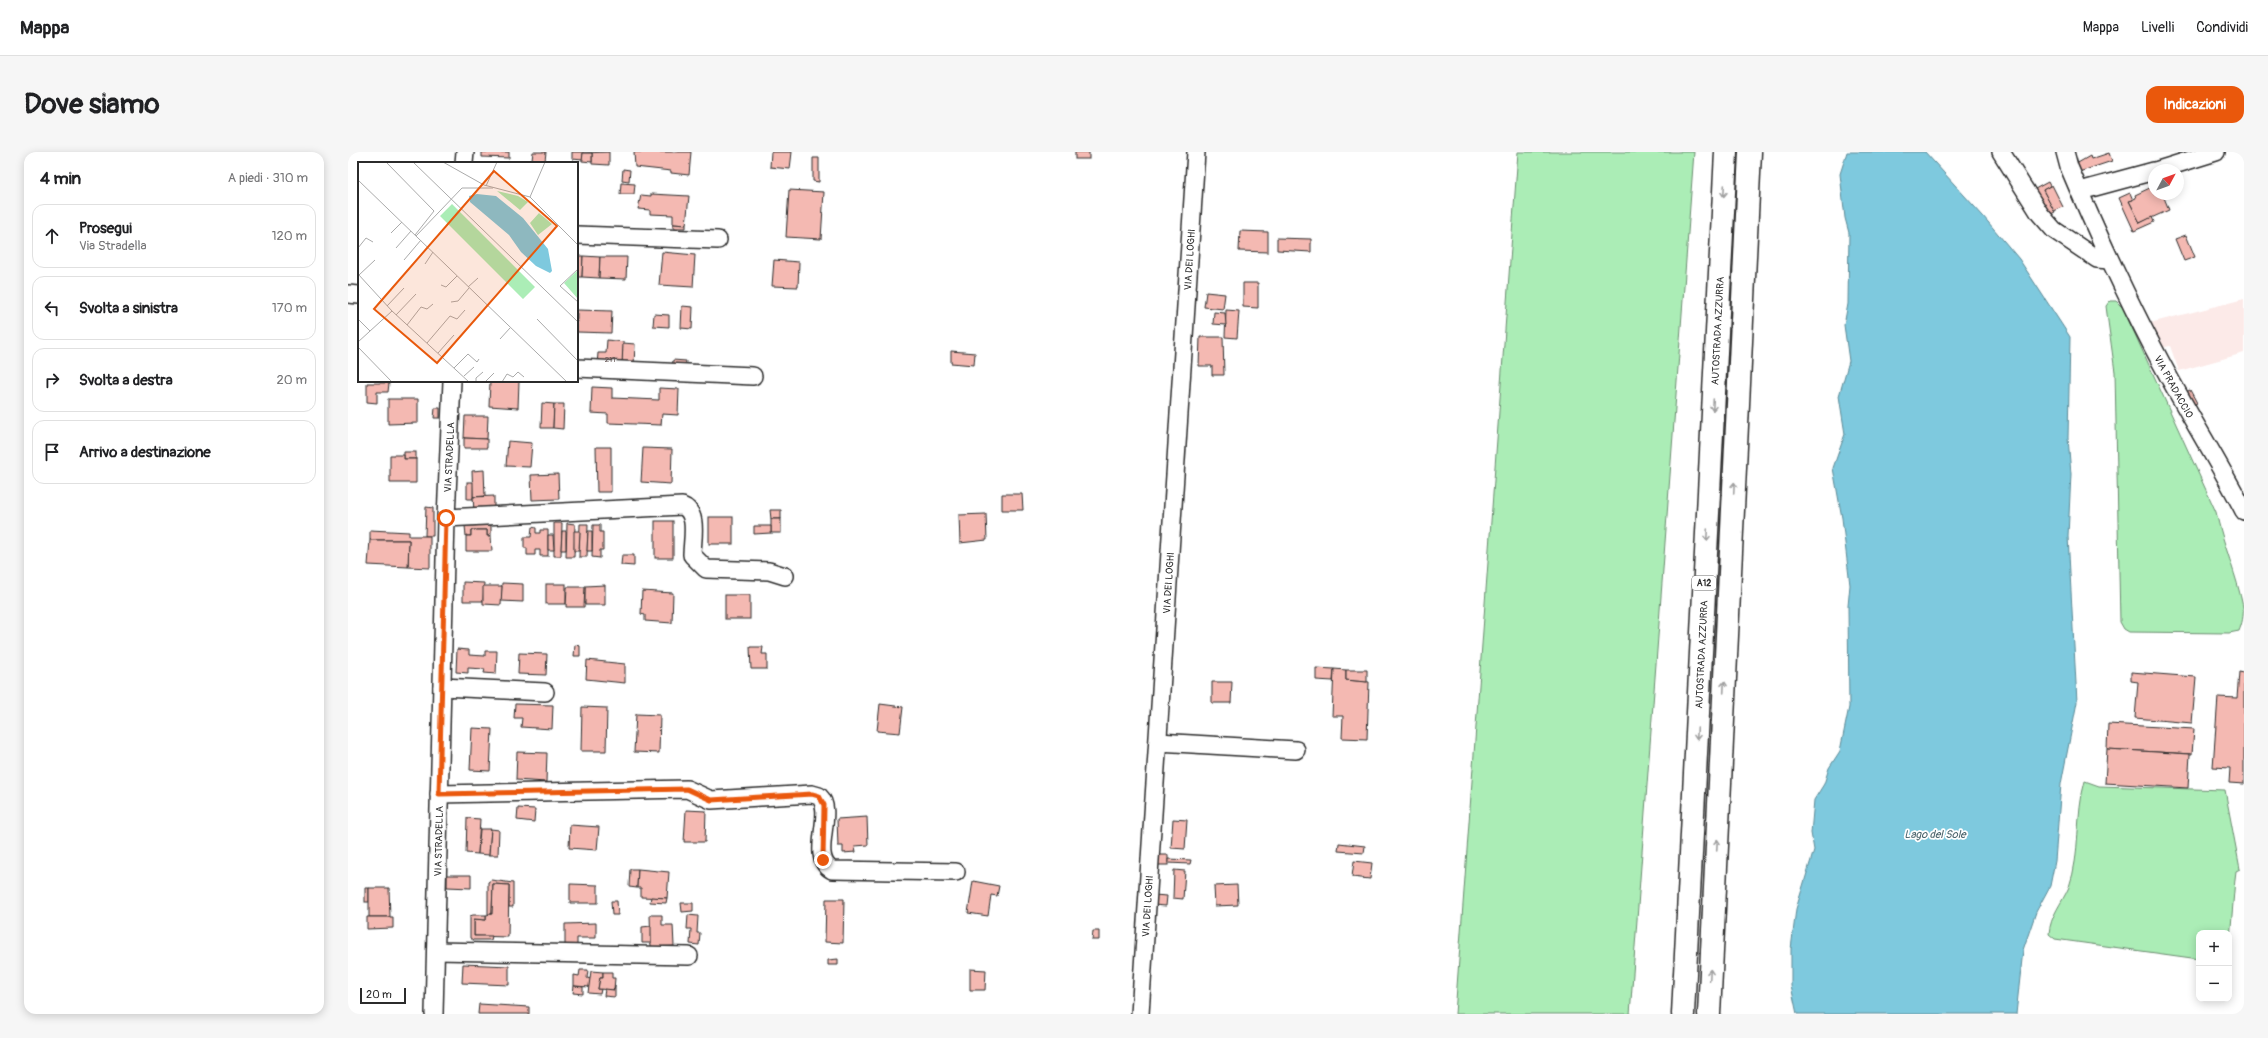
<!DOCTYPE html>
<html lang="it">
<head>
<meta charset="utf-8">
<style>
	body { margin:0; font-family:Pangolin,sans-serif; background:#f6f6f6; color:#202124 }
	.controls { position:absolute; right:12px; bottom:12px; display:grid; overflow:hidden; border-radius:8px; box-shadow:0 2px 10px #0003 }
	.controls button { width:36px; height:36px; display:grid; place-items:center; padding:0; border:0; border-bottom:1px solid #e0e0e0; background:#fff; color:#202124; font:20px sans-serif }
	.compass { position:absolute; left:1800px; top:12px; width:36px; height:36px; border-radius:50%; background:#fff; box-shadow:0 2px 10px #0003; rotate:49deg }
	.scale { position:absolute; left:12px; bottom:10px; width:46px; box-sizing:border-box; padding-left:4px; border:2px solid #2b2b2b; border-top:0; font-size:11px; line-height:14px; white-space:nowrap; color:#2b2b2b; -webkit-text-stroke:3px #fff; paint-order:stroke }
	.stop { position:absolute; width:12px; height:12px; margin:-9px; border:3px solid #ea580c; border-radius:50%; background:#fff }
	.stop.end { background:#ea580c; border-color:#fff; box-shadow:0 1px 4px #0008 }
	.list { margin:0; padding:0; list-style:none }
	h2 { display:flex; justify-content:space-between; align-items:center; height:52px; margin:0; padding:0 16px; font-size:17px }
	h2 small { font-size:13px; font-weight:400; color:#757577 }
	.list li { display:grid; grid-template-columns:26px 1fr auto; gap:12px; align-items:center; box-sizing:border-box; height:64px; margin:0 8px 8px; padding:0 8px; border:1px solid #e0e0e0; border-radius:12px }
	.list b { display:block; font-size:15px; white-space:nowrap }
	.list p { margin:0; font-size:13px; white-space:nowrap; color:#757577 }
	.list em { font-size:13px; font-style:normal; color:#757577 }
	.icon { flex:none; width:22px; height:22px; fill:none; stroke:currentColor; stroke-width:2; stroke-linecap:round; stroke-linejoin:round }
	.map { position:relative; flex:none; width:1896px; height:862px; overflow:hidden; border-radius:12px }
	header { display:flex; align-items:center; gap:24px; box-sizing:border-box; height:56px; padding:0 20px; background:#fff; border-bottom:1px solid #e0e0e0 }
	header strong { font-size:19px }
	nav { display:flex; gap:22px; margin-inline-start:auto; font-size:14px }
	.intro { display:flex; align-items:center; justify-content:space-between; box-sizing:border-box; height:96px; padding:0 24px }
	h1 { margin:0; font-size:28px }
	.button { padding:10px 18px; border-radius:12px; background:#ea580c; color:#fff; font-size:14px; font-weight:700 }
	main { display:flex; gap:24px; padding:0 24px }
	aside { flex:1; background:#fff; border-radius:12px; box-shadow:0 2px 10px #0003 }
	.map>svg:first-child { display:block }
	.built { fill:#fceae8 }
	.green { fill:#abedb6; stroke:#6b8c70 }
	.water { fill:#7ec9de; stroke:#5d8a96 }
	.building { fill:#f4b9b2; stroke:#2b2b2b }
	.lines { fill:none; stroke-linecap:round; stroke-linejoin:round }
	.minor-casing { stroke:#2b2b2b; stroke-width:20 }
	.motorway-casing { stroke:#2b2b2b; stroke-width:25 }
	.minor { stroke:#fff; stroke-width:17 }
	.motorway { stroke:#fff; stroke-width:22 }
	.oneway { stroke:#a0a0a0 }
	.route { stroke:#ea580c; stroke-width:5 }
	.labels { text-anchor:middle; stroke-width:3.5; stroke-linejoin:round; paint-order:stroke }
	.number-label { font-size:8px; fill:#5d4e4d }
	.shield { fill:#fff; stroke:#6b6b6b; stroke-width:1 }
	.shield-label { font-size:9px; font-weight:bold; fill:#2b2b2b }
	.street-label { font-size:10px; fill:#2b2b2b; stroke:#fff }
	.water-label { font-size:11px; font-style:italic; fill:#48626a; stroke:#fff }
	.inset-road { fill:none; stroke:#aaa; stroke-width:1 }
	.view { fill:#e8590c; fill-opacity:0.15; stroke:#e8590c; stroke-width:2 }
	.inset-edge { fill:none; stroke:#2b2b2b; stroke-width:2 }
</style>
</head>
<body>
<header>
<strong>Mappa</strong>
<nav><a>Mappa</a><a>Livelli</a><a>Condividi</a></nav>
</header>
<div class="intro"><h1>Dove siamo</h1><a class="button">Indicazioni</a></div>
<main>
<aside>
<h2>4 min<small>A piedi · 310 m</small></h2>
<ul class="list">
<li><svg class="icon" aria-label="ahead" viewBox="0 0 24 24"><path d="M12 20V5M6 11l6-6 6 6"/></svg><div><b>Prosegui</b><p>Via Stradella</p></div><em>120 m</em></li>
<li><svg class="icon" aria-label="left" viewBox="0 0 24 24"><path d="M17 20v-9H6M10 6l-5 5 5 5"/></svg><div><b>Svolta a sinistra</b></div><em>170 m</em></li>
<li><svg class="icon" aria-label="right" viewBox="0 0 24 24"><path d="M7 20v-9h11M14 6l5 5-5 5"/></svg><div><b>Svolta a destra</b></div><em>20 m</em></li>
<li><svg class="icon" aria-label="arrive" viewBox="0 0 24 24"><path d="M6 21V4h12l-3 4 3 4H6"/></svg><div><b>Arrivo a destinazione</b></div></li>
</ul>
</aside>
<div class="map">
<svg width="1896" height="862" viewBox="0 0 1896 862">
	<rect width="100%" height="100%" fill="#fff"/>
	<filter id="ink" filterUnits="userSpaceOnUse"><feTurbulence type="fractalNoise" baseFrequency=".025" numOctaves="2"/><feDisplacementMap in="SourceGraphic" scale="8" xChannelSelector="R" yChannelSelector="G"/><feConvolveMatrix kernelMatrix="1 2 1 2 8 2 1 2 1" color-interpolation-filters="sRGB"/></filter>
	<g filter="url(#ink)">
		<polygon class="built" points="1896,147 1896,201 1831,219 1822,194 1813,196 1798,172"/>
		<g class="green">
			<polygon points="1170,0 1346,0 1282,862 1107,862"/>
			<path d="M1762,149H1768L1775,156L1868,360C1875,392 1889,424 1895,455C1896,463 1894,472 1891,479L1881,481L1781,480L1776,477L1772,470L1767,220L1759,162L1758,154Z"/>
			<path d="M1737,629L1751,634L1877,638L1892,717L1888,719L1887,727L1881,799V781H1851V807L1707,787L1701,782C1702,764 1714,751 1721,735C1733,701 1727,664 1737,629Z"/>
		</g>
		<polygon class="water" points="1499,0 1577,0 1635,64 1671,107 1722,185 1720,286 1723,322 1720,384 1729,550 1713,632 1707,709 1702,734 1688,760 1675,798 1668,862 1449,862 1443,834 1443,797 1448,757 1466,698 1463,681 1466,648 1476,632 1481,616 1492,599 1501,555 1500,454 1502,433 1494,366 1485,316 1497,282 1491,244 1501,209 1496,173 1500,152 1501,81 1497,66 1492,22"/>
		<g class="building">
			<polygon points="134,0 161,0 161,6 134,5"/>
			<polygon points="185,0 198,0 197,9 184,8"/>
			<polygon points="224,0 235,0 235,8 224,7"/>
			<polygon points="261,0 261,13 244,12 244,1 235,1"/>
			<polygon points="286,0 343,0 341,23 323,21 323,19 287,15"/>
			<polygon points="423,0 444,0 442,17 422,15"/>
			<rect x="727" y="0" width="14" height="7"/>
			<polygon points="235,1 244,1 244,10 234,9"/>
			<polygon points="1761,1 1764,9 1731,20 1728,12 1742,4 1743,7"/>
			<polygon points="465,6 471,6 471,30 465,29"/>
			<polygon points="275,17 282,18 281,29 274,28"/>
			<polygon points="1700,30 1702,34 1695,38 1707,60 1701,63 1687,37"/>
			<polygon points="273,31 287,32 286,42 272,42"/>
			<polygon points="1704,33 1715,55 1706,59 1695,38"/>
			<polygon points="1806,34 1806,42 1815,43 1821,58 1792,71 1781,49 1788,46 1787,43"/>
			<polygon points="441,38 476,40 473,87 438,85"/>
			<polygon points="1782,41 1785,48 1781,49 1792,71 1804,65 1806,70 1786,79 1771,46"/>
			<polygon points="303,42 341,44 338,73 325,72 325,63 302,62 302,58 290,57 293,43 303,44"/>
			<polygon points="325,72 338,73 338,76 325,76"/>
			<polygon points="892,79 920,80 920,100 891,99"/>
			<polygon points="1838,83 1847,105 1836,109 1827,87"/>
			<polygon points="929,86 963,87 963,100 929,98"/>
			<polygon points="314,100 347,103 345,135 311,133"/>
			<polygon points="229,104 235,104 234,125 229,125"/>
			<polygon points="235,104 252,105 251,126 234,125"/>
			<polygon points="252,105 279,105 278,127 251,126"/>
			<polygon points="426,108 451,110 450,135 424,134"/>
			<polygon points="895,131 910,131 910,156 895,155"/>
			<polygon points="858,140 877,142 875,157 856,155"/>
			<polygon points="334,154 345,155 344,177 333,176"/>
			<polygon points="229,158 264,159 263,181 229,180"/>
			<polygon points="878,158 891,159 889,186 877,185"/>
			<polygon points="866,160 877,161 878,173 865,172"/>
			<polygon points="306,162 321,163 321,175 305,174"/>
			<polygon points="852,185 875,185 876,223 864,223 864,214 851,214"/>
			<polygon points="259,188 276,190 274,213 249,213 250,201 258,201"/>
			<polygon points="275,191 287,192 286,213 274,213"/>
			<polygon points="603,199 627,201 626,213 603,211"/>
			<polygon points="325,208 338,209 337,218 324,217"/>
			<polygon points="142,229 171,229 170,256 141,254"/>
			<polygon points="19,231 41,231 40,240 29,240 29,251 19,250"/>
			<polygon points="244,235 264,236 264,246 311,248 311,236 331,237 330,263 314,262 313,273 260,271 260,262 243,261"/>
			<polygon points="1842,238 1849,251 1841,255 1834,242"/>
			<polygon points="40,247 70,247 70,271 40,272"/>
			<polygon points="194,251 206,252 205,276 193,276"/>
			<polygon points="206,252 216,252 215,277 205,276"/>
			<polygon points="87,256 92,256 92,266 86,266"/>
			<polygon points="117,264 140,264 139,287 116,286"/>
			<polygon points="116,286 139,287 139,296 116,296"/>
			<polygon points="160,289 184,291 182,315 158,314"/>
			<polygon points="248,295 263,295 263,340 249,340"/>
			<polygon points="295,296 324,297 323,332 293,330"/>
			<rect x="56" y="300" width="12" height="7"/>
			<polygon points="42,303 56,303 56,307 68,307 68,331 42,331"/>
			<polygon points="136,318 137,344 125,345 124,319"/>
			<polygon points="210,322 211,347 184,348 183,323"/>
			<rect x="119" y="330" width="6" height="17"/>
			<polygon points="654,342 674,342 675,358 654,358"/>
			<polygon points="146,344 146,358 126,359 125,345"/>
			<polygon points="78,355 85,356 85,384 77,384"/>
			<polygon points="422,358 433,358 433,367 423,367"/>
			<polygon points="638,362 639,388 612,391 611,363"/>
			<rect x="361" y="365" width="24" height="27"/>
			<rect x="423" y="367" width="10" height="14"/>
			<rect x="307" y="369" width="18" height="37"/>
			<polygon points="206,371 214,371 213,404 206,404"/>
			<polygon points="219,371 227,372 226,405 218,405"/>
			<polygon points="232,372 240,372 239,405 231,405"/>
			<polygon points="143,373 143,384 139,384 139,378 123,378 123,384 118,384 117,374"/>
			<polygon points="245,373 252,373 252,380 255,380 255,398 252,398 252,406 244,405"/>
			<polygon points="406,374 423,374 423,381 406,382"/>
			<polygon points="184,375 188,376 188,381 192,381 192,378 200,378 200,404 192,404 192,398 187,398 187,403 179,403 179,396 176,396 176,385 183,385"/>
			<polygon points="22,378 61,380 61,384 82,384 82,416 60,415 61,388 22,388"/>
			<polygon points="123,378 139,378 139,384 143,384 144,399 118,399 118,384 123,384"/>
			<polygon points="214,379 218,379 218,398 213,398"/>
			<polygon points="226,379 232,379 231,399 226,399"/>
			<polygon points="240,379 244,379 244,399 239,399"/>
			<polygon points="200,383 205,383 206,398 200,398"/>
			<polygon points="22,388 61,388 60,415 20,413"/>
			<polygon points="274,403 286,403 286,414 273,413"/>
			<polygon points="115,430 136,431 135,449 115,449"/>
			<polygon points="154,431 175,432 175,450 153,449"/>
			<rect x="198" y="432" width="20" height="20"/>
			<polygon points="257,433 257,453 237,453 237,434"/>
			<polygon points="135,434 154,434 153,453 135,452"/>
			<polygon points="219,435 237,435 236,455 218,455"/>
			<polygon points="294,439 325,441 324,471 297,469 297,463 293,462"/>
			<rect x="377" y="443" width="25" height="24"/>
			<polygon points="227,493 232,494 232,504 226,504"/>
			<polygon points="402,495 415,495 414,502 419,502 419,517 403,517"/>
			<polygon points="109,497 121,498 121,503 137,504 137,499 149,499 148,522 136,521 137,517 120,516 120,521 108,520"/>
			<polygon points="171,501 199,502 198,523 170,522"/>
			<polygon points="239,508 277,512 277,531 238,527"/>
			<polygon points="968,516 986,517 985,529 968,528"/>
			<polygon points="986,517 998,518 998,528 1021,530 1019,587 994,586 995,564 984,564"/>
			<polygon points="998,518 1019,518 1019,530 998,528"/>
			<polygon points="1783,520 1848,525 1844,571 1787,566 1790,530 1783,529"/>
			<polygon points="1891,520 1896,521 1896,632 1881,631 1882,616 1865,615 1870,545 1889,546"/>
			<polygon points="864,530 884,530 883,551 864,551"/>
			<polygon points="167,552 205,553 204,577 173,575 174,566 166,566"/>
			<polygon points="532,552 555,555 552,581 529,579"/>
			<polygon points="234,555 259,556 258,599 233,599"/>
			<polygon points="288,562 312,563 311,601 286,600"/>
			<polygon points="1760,572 1846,577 1844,602 1759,597"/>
			<polygon points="124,576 144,577 142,619 122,618"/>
			<polygon points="1759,597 1842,602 1840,636 1757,631"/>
			<polygon points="169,600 199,601 198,630 168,628"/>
			<polygon points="170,656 187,657 186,670 169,668"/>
			<polygon points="338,658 358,659 357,690 336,690"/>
			<polygon points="519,665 520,693 507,694 508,700 495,701 495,694 490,694 489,667"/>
			<polygon points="119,666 132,667 130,702 118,701"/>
			<polygon points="825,667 839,668 837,697 823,696"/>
			<polygon points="222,673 251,675 249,698 221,696"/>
			<polygon points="132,677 143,677 141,703 130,702"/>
			<polygon points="143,677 151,678 150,703 141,703"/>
			<polygon points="991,691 1017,694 1016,701 990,699"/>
			<rect x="809" y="703" width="11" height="10"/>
			<polygon points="820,707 843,708 842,712 820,711"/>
			<polygon points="1006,709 1024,711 1022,727 1004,725"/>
			<polygon points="282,717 290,717 289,736 281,735"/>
			<polygon points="290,717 321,720 319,746 293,745 293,736 289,736"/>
			<polygon points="826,718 837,719 835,747 825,746"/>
			<polygon points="99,723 123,723 123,736 99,735"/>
			<polygon points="143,728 165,731 165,755 161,755 161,733 145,732 144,762 140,762 140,730"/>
			<polygon points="625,729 651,734 649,744 643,743 640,764 620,761"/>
			<polygon points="145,732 161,733 160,785 126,784 126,767 138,768 138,763 144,762"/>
			<polygon points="222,732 250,733 250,751 222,751"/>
			<polygon points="889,733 890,753 867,754 866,734"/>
			<rect x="17" y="736" width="4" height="14"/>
			<polygon points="21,736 41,736 42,765 21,765"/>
			<polygon points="806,743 819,744 818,754 805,753"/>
			<polygon points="303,745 319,746 318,751 302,750"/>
			<polygon points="478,747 496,747 495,791 477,790"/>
			<polygon points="263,749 269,749 270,763 264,763"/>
			<polygon points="333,751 345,751 345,759 334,760"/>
			<polygon points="125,763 138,763 138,768 126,767 126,784 144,784 143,788 125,788 122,786 122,764"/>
			<polygon points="302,763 314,763 314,773 325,773 326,794 303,795"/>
			<polygon points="340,763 350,764 349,781 352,781 351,793 342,792 343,777 339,777"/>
			<polygon points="19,765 45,765 45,776 19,777"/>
			<polygon points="248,771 248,786 229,786 229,795 217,795 217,772"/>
			<polygon points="303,774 303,791 294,791 294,775"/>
			<polygon points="745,779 751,779 751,788 744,788"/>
			<polygon points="490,807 490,813 480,813 480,808"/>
			<polygon points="115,812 161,814 161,833 114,831"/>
			<polygon points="622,817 638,818 637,838 622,838"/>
			<polygon points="232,818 240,818 239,826 243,827 242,835 226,834 226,823 231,824"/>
			<polygon points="243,819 255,820 255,826 252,826 250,837 253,837 252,842 240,841"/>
			<polygon points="255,820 264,820 264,826 267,826 266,838 250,837 252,826 255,826"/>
			<polygon points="267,833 267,845 256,844 257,837 266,838"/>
			<polygon points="226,834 235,835 235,842 225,841"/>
			<polygon points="131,852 181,855 181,862 130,862"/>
		</g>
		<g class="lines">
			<defs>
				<g id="minor">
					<polyline points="1653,0 1692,62 1706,78 1749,107 1761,108"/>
					<path id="s1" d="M1717,0L1721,15C1754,93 1790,171 1832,245C1853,283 1876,320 1896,359"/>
					<polyline points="116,11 117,0"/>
					<polyline points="1810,18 1868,0"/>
					<polyline points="1732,39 1806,19"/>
					<polyline points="229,83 370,88"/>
					<polyline points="0,142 11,143"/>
					<polyline points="229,216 405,224"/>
					<path d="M98,366L334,354C351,360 344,388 344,403L358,417L421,419L437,424"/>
					<polyline points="94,535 197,540"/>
					<polyline points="810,590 948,598"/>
					<path d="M91,642L339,637L363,648L464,642L471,644C488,660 460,705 484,718L608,720"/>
					<polyline points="88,799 341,804"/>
					<path id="s2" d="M86,862L98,366L104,229"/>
					<path id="s3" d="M792,862L848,0"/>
				</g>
				<g id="motorway">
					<path id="s4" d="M1335,862L1378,0"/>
					<polyline points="1361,862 1402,0"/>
				</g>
			</defs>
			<use href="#minor" class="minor-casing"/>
			<use href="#motorway" class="motorway-casing"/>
			<use href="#minor" class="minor"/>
			<use href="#motorway" class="motorway"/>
		</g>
		<defs><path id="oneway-shaft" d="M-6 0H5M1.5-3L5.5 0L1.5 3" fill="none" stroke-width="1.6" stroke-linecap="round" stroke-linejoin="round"/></defs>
		<g class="oneway">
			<use href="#oneway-shaft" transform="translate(1376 39) rotate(93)"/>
			<use href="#oneway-shaft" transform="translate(1365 253) rotate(93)"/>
			<use href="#oneway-shaft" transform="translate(1386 336) rotate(-87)"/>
			<use href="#oneway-shaft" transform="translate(1359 383) rotate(93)"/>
			<use href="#oneway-shaft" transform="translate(1376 535) rotate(-87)"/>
			<use href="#oneway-shaft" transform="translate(1349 582) rotate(93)"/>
			<use href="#oneway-shaft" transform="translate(1369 693) rotate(-87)"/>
			<use href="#oneway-shaft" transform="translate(1362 823) rotate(-87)"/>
		</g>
	</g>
	<g class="lines" filter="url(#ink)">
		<polyline class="route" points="98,366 91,642 339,637 363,648 464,642 471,644 476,653 475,708"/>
	</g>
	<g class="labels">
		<g class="number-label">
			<text x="262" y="210">211</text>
		</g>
		<rect class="shield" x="1344" y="424" width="24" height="14" rx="3"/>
		<g class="shield-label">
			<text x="1356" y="434">A12</text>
		</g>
		<g class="street-label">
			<text dy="4" stroke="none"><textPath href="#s3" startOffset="756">VIA DEI LOGHI</textPath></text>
			<text dy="4" stroke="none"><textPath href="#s4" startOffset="684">AUTOSTRADA AZZURRA</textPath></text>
			<text dy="4" stroke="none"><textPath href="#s1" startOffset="259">VIA PRADACCIO</textPath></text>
			<text dy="4" stroke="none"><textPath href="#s2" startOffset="557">VIA STRADELLA</textPath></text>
			<text dy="4" stroke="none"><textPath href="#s3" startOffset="432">VIA DEI LOGHI</textPath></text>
			<text dy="4" stroke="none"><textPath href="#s4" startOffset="360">AUTOSTRADA AZZURRA</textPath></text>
			<text dy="4" stroke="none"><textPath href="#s2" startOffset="173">VIA STRADELLA</textPath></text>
			<text dy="4" stroke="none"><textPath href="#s3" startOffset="108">VIA DEI LOGHI</textPath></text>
		</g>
		<g class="water-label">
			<text x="1587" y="686">Lago del Sole</text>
		</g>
	</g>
	<g transform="translate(10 10)">
		<rect width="220" height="220" fill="#fff"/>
		<path d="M139,29L160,34L170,40L162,48ZM94,42L177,125L165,137L82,54ZM181,51L194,62L180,73L172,61ZM220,108V137L206,121Z" fill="#abedb6"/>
		<path d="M119,32L138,34L165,56L190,87L194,109L192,111L178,104L163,90L151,73L112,40L111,34Z" fill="#7ec9de"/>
		<path class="inset-road" d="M28,0L76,49L57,73M55,0L220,160M85,0L126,23L172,35L220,83M0,18L209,220M128,24L139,0M172,35L187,0M33,71L44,60M58,74L104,26H135M0,86L8,76L15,80M38,86L53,69M46,98L63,78M67,102L75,90M220,107L202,124L220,140M0,112L34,149L111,220M1,113L17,98M83,123L88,125L99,114M110,125L120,116M93,140L100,139L111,126M29,144L46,126M38,153L58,132M0,157L12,169M179,157L220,199M49,163L63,145L69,147L75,142M142,177L152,166M0,180L34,149M69,181L92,154L99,157L107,148M0,185L34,220M80,191L96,173M96,206L110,192L119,200L121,197M106,214L116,205M118,220V216L125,210M127,220L136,211M144,220L149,212L155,215L160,210L166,215"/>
		<path class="view" d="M136,9L199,64L79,201L16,147Z"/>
		<rect width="220" height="220" class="inset-edge"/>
	</g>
</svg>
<div class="controls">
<button>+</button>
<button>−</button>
</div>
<svg class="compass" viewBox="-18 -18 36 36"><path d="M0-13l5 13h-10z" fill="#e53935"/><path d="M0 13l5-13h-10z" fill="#757577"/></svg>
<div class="scale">20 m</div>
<div class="stop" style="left:98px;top:366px"></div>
<div class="stop end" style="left:475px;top:708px"></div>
</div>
</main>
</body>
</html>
